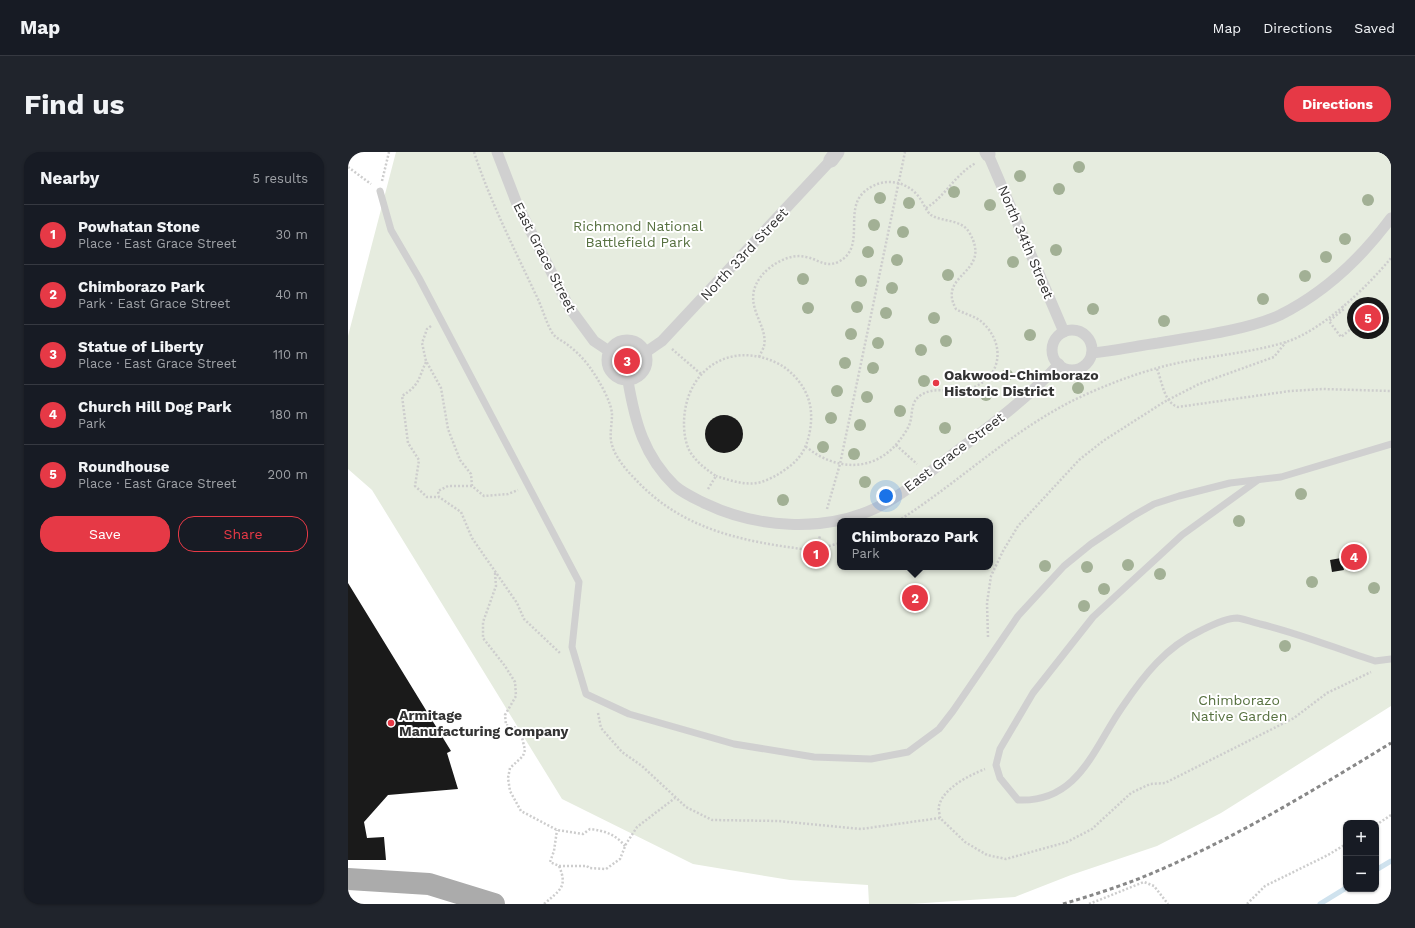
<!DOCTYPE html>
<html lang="en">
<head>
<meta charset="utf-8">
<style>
	body { margin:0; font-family:"Work Sans",sans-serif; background:#20242c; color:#f1f3f6 }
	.controls { position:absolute; right:12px; bottom:12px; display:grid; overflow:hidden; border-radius:8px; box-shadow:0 1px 3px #0004 }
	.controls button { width:36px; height:36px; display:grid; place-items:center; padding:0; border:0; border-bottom:1px solid #363941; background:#171b24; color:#f1f3f6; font:20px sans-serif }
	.you { position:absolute; left:538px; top:344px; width:14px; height:14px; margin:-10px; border:3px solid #fff; border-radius:50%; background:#1a73e8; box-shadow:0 0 0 6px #1a73e833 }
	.badge { display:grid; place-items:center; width:26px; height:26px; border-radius:50%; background:#e63946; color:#fff; font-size:13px; font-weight:700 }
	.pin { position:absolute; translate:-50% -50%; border:2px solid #fff; box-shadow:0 1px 4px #0006 }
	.popup { position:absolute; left:489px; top:366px; width:156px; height:52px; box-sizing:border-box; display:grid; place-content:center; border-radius:8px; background:#171b24; filter:drop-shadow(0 1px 3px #0005); font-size:13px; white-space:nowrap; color:#9ea1a6 }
	.popup b { font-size:15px; color:#f1f3f6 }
	.popup::after { content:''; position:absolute; left:50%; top:100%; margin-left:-8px; border:8px solid transparent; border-top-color:#171b24 }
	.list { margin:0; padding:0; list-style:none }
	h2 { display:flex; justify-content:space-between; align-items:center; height:52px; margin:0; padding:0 16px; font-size:17px }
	h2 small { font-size:13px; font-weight:400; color:#9ea1a6 }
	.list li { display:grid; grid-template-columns:26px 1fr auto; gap:12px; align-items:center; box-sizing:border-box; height:60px; padding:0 16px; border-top:1px solid #363941 }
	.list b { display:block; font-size:15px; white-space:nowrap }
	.list p { margin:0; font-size:13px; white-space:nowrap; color:#9ea1a6 }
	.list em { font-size:13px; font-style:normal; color:#9ea1a6 }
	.actions { display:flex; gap:8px; padding:12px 16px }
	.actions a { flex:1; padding:9px 0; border:1px solid #e63946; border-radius:16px; text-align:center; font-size:14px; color:#e63946 }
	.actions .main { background:#e63946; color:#fff }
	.map { position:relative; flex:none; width:1043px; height:752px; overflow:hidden; border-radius:16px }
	header { display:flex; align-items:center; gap:24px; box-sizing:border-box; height:56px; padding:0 20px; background:#171b24; border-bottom:1px solid #363941 }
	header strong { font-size:19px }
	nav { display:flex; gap:22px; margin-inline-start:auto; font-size:14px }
	.intro { display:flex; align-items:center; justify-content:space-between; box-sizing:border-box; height:96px; padding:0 24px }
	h1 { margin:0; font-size:28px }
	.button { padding:10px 18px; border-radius:16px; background:#e63946; color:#fff; font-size:14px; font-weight:700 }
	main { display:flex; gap:24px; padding:0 24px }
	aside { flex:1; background:#171b24; border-radius:16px; box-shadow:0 1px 3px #0004 }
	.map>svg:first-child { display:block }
	.green { fill:#e6ecdf; fill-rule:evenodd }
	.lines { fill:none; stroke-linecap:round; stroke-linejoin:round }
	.stream { stroke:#cfe2ee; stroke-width:5 }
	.building { fill:#1a1a1a }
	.path { stroke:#cdcdcd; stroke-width:2.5; stroke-dasharray:2 2; stroke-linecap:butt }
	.service { stroke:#d0d0d0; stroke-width:7 }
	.pedestrian { stroke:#d0d0d0; stroke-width:11 }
	.minor { stroke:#d0d0d0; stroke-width:15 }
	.primary { stroke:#ababab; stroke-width:22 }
	.rail { stroke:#888; stroke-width:3; stroke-dasharray:4 3; stroke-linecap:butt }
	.tree { fill:#a2b095 }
	.poi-dot { fill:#e63946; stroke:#fff; stroke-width:1.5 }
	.labels { text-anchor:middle; stroke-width:4; stroke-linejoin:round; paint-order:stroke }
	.park-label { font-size:14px; fill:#56703f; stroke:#fff }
	.street-label { font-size:14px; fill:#333; stroke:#fff }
	.poi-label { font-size:14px; font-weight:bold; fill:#333; stroke:#fff; text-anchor:start }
</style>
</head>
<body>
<header>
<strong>Map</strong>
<nav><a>Map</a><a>Directions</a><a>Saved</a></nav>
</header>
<div class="intro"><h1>Find us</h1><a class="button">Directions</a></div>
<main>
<aside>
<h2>Nearby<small>5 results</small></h2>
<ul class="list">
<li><span class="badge">1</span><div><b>Powhatan Stone</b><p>Place · East Grace Street</p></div><em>30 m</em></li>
<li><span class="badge">2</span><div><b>Chimborazo Park</b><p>Park · East Grace Street</p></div><em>40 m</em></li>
<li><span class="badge">3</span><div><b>Statue of Liberty</b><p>Place · East Grace Street</p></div><em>110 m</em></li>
<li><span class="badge">4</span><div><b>Church Hill Dog Park</b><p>Park</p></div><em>180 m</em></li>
<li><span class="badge">5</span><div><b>Roundhouse</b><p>Place · East Grace Street</p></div><em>200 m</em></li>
</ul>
<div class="actions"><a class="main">Save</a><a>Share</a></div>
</aside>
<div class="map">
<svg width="1043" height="752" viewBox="0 0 1043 752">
	<rect width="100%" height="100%" fill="#fff"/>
	<path class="green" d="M48,0H1043V554L873,661L809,694L723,723L667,745L562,752H521L520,733L442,728L345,712L214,647L24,338L0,317V184ZM492,369H642V415H492Z"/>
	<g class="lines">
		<g class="stream">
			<polyline points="1028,718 1043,709"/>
			<polyline points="972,752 998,736"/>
		</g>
	</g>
	<g class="building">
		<circle cx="1020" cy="166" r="21"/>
		<circle cx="376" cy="282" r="19"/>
		<polygon points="993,406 996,418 984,420 982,408"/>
		<polygon points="0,431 103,599 99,601 110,637 40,643 16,670 19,686 36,685 38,708 0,708"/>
	</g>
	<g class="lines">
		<g class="path">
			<path d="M126,0C142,49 165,94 187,141C194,154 197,169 205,182C209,187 215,189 220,193C228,199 237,208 243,217C250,227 264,250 264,263C264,272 261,284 264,293C268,307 280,320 290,330C337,379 398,390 462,398"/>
			<polyline points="0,15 23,32"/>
			<polyline points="34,29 41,0"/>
			<path d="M578,56C598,44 607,22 628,11"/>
			<polyline points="994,154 996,157 981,169 993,185 1003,177"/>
			<polyline points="83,174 79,177 74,191 78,209 93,236 100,277 112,308 123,322 124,334 136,344 160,342 170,338"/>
			<polyline points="324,197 353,222"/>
			<path d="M411,205C413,201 415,197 416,194C421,171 390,151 415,122C425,111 443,101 458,105C470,107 477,116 490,110C519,96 495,59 516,40C533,25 557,27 571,45C575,50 578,59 583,63C594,70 613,67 621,80C646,122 588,121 608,157C616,162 628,164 635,171C661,196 651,233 614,238C600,240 585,235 573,243C562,250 565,261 562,271C560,277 555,284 551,289C526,321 487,319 457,294"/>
			<path d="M78,210C70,227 72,233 54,244L60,291L71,308L67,334L79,345H91"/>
			<path d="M809,217C814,229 816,251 830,255L942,239L974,237L1043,239"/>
			<polyline points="548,293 569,312"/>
			<polyline points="124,334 100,334 90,339 91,345 113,360 124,386 169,451 176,467 213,502"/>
			<path d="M360,337L368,324C359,318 351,312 345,304C338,296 336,282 336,272C336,218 382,187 431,212C444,219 457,234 461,249C466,265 462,291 452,304C446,312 437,318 429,323C423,326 416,330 409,331C395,333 381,328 368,324"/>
			<polyline points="479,357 492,312 557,0"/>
			<path d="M550,369C610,331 662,280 726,248C755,234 786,222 817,214C856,204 899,202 938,190C975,178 1019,135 1043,106"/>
			<polyline points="469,394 472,384"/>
			<circle cx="469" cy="402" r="7"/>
			<polyline points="473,396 492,391"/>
			<path d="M147,421L148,434L135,470V486L157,514L167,530L168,544L157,563L158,573L172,577L177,598L175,604L162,616L160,626L162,639L173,659L209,678L235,682L242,677C257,679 267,682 277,694"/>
			<polyline points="640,485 639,451 643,424 655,399 670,374 731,308 755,289 816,250 851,232 926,205 938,190"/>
			<polyline points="250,561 253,576 274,600 294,614 338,655 364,668 430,669 513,677 592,666 617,690 639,703 658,707 719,690 744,677 783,641 802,632 817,631 946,566 979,541 1023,520"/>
			<path d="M592,666C592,663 590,657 591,654C595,636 622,623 637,617"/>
			<polyline points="1028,673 1043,663"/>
			<polyline points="211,714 239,714 241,716 258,717 272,707 278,692 289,675 327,646"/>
			<path d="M196,752C212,738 220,735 211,714L202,710L206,699L209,678"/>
			<polyline points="741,752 796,730 806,734 820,752"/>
			<polyline points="899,752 917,734 980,703 998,692"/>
		</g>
		<g class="service">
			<polyline points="32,39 43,78 71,126 231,430 224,495 238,542 281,562 386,592 466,605 523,607 560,600 591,577 605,559 670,464 716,414 743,392 785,364 806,352 831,344 882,331 933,325 1043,292"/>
			<path d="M910,328L834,383L745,465L685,541L652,597L648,613L652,626L670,648C731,651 746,595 775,554C796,523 818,495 852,479C862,474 877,466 889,466C896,467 905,470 912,472C951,481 989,497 1027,509L1043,507"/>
		</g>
		<g class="pedestrian">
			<polyline points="149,0 169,52 221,155 246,189 261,199"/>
			<polyline points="640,2 716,180"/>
			<circle cx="724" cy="198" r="20"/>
			<circle cx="279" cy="208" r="20"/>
			<polyline points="298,200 314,189 483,8"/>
			<path d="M744,201C767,199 788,194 810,191C845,185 900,178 932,163C976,141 1014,105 1043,66"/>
			<path d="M280,229C287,270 296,304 327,334C335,341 346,346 356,351C408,376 475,381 528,356C553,344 578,323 600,306C638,277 678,248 711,212"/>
		</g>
		<g class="minor">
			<polyline points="639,0 640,2"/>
			<polyline points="483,8 489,0"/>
		</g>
		<polyline class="primary" points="0,727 81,732 146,752"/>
		<path class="rail" d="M715,752C745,743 777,733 807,720C889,685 966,638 1043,591"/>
	</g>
	<g class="tree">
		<circle cx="731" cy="15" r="6"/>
		<circle cx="672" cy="24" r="6"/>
		<circle cx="711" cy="37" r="6"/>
		<circle cx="606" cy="40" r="6"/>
		<circle cx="532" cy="46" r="6"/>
		<circle cx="1020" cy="48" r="6"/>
		<circle cx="561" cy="51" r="6"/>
		<circle cx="642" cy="53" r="6"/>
		<circle cx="526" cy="73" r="6"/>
		<circle cx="555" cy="80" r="6"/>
		<circle cx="997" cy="87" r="6"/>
		<circle cx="708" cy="98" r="6"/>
		<circle cx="520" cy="100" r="6"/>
		<circle cx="978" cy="105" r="6"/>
		<circle cx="549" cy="108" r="6"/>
		<circle cx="665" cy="110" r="6"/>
		<circle cx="600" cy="123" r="6"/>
		<circle cx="957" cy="124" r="6"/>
		<circle cx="455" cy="127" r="6"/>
		<circle cx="513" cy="129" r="6"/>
		<circle cx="544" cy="136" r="6"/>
		<circle cx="915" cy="147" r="6"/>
		<circle cx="509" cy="155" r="6"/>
		<circle cx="460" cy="156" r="6"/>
		<circle cx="745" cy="157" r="6"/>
		<circle cx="538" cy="161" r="6"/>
		<circle cx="586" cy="166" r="6"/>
		<circle cx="816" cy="169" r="6"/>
		<circle cx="503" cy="182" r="6"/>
		<circle cx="682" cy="183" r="6"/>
		<circle cx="598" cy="189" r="6"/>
		<circle cx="530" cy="191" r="6"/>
		<circle cx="573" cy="198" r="6"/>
		<circle cx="497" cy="211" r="6"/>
		<circle cx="525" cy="216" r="6"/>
		<circle cx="659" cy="223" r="6"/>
		<circle cx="576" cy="229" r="6"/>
		<circle cx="730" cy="236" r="6"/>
		<circle cx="489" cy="239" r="6"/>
		<circle cx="638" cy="243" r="6"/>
		<circle cx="519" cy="245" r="6"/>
		<circle cx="552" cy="259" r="6"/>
		<circle cx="483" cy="266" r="6"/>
		<circle cx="512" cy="273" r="6"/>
		<circle cx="597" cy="276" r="6"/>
		<circle cx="475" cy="295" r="6"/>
		<circle cx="506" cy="302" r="6"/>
		<circle cx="517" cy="330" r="6"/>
		<circle cx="953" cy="342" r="6"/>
		<circle cx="435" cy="348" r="6"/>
		<circle cx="891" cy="369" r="6"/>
		<circle cx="780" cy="413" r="6"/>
		<circle cx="697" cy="414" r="6"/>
		<circle cx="739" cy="415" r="6"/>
		<circle cx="812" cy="422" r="6"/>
		<circle cx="964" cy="430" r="6"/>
		<circle cx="1026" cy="436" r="6"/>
		<circle cx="756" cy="437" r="6"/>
		<circle cx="736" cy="454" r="6"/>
		<circle cx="937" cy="494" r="6"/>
	</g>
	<g class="poi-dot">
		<circle cx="588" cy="231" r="4"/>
		<circle cx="43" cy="571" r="4"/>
	</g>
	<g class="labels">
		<g class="park-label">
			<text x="290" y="79">Richmond National<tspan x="290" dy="16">Battlefield Park</tspan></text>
			<text x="891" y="553">Chimborazo<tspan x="891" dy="16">Native Garden</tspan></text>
		</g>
		<g class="street-label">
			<text transform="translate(678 90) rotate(67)" y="5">North 34th Street</text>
			<text transform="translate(396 102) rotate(-47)" y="5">North 33rd Street</text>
			<text transform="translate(197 105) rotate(63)" y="5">East Grace Street</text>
			<text transform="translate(606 300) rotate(-37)" y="5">East Grace Street</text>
		</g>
		<g class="poi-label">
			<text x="596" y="228">Oakwood-Chimborazo<tspan x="596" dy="16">Historic District</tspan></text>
			<text x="51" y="568">Armitage<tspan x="51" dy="16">Manufacturing Company</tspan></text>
		</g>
	</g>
</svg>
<div class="controls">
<button>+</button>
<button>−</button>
</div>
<div class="you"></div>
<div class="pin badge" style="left:468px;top:402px">1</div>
<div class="pin badge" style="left:567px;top:446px">2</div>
<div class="popup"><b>Chimborazo Park</b>Park</div>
<div class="pin badge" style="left:279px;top:209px">3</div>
<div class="pin badge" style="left:1006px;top:405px">4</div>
<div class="pin badge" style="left:1020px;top:166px">5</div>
</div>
</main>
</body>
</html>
